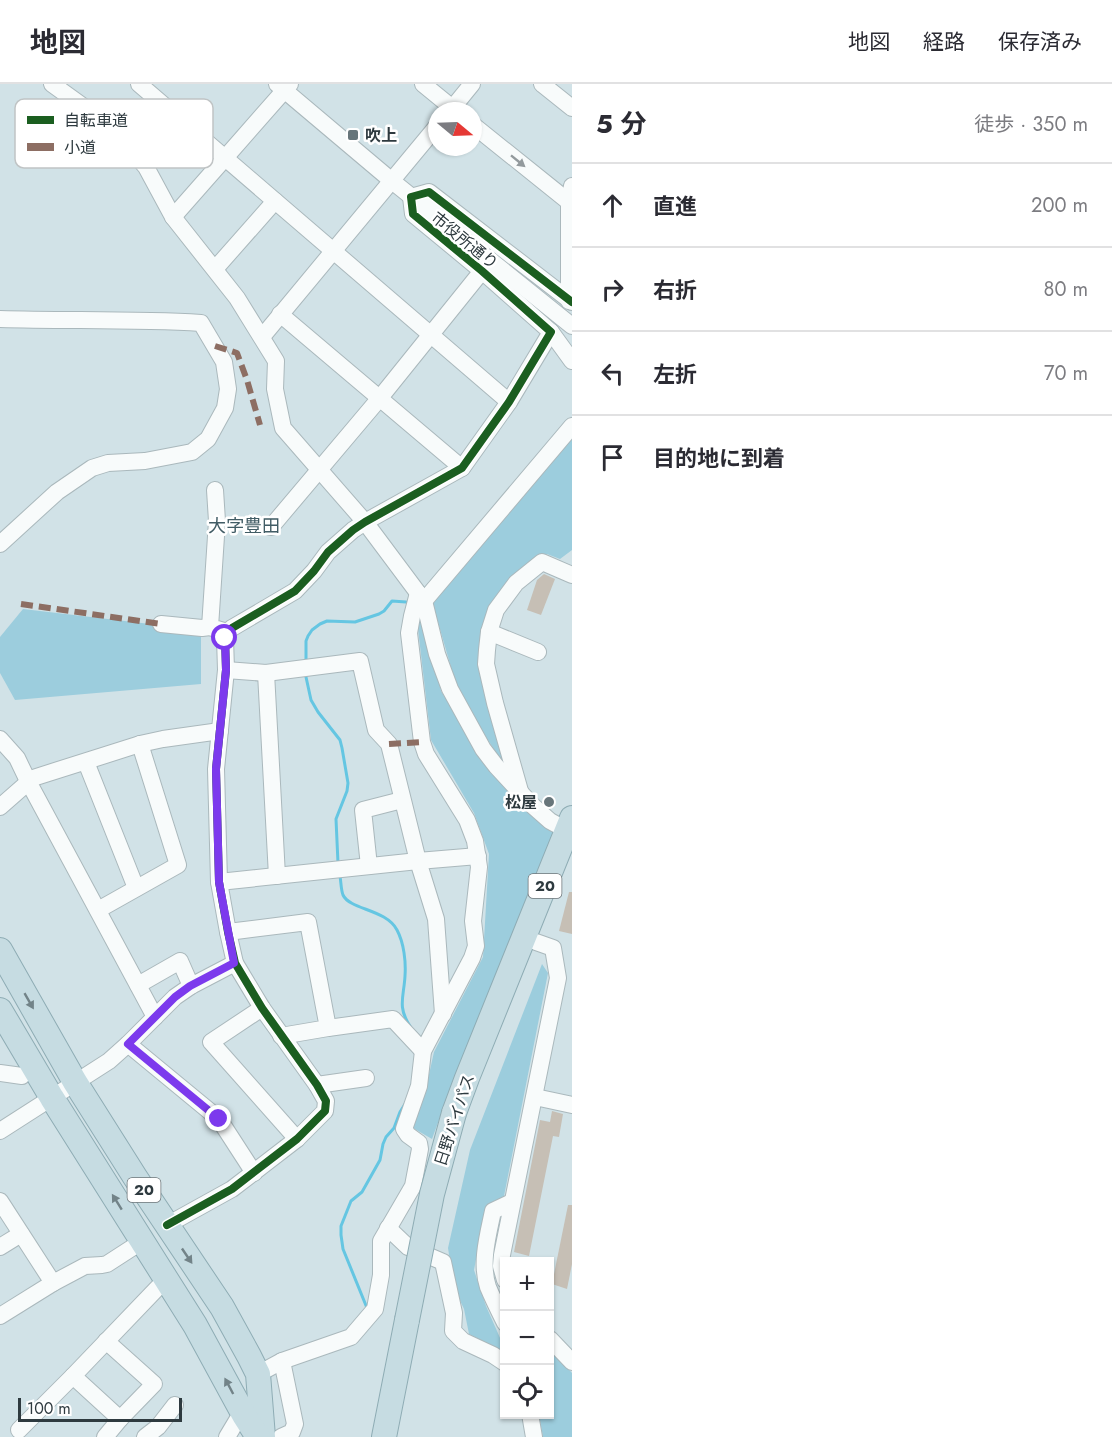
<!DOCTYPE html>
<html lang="ja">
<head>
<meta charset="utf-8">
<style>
	body { margin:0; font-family:Jost,"Noto Sans JP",sans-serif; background:#f7f7f7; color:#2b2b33 }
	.controls { position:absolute; right:18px; bottom:18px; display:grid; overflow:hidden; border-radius:0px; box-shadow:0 2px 4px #0004 }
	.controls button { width:54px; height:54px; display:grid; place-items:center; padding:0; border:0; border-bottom:2px solid #e1e1e2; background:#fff; color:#2b2b33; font:30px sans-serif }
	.compass { position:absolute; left:428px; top:18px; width:54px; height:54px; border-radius:50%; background:#fff; box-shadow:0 2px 4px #0004; rotate:109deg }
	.scale { position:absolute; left:18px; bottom:15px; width:164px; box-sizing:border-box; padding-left:6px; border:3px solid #2e3a3f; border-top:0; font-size:16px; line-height:21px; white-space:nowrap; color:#2e3a3f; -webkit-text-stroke:4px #fff; paint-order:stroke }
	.stop { position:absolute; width:18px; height:18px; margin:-14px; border:4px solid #7c3aed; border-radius:50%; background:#fff }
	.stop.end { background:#7c3aed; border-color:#fff; box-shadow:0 2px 6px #0008 }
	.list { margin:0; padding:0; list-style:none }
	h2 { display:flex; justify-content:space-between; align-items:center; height:78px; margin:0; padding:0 24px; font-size:26px }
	h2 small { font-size:20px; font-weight:400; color:#7c7c81 }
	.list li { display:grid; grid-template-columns:39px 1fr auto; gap:18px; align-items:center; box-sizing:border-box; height:84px; padding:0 24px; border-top:2px solid #e1e1e2 }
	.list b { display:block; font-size:22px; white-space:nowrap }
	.list em { font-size:20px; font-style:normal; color:#7c7c81 }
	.icon { flex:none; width:33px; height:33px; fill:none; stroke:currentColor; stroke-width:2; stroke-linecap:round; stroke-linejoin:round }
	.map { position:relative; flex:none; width:572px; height:1353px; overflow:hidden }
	header { display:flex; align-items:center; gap:36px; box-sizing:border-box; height:84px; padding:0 30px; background:#fff; border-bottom:2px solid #e1e1e2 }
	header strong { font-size:28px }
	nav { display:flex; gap:33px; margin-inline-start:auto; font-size:21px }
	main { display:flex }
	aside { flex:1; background:#fff }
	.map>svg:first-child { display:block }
	.green { fill:#9ccddd }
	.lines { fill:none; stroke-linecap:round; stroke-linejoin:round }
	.stream { stroke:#65c6e2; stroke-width:3 }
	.building { fill:#c6bfb5 }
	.minor-casing { stroke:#aab8bc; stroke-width:18 }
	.highway-casing { stroke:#8eacb4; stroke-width:26 }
	.minor { stroke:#f8fbfb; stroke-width:16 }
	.highway { stroke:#c6dce2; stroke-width:24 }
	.highway-bridge-casing { stroke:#8eacb4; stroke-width:26; stroke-linecap:butt }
	.highway-bridge { stroke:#c6dce2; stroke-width:24 }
	.quiet { stroke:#8d6e63; stroke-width:6; stroke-dasharray:12 6; stroke-linecap:butt }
	.cycleway-casing { stroke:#fff; stroke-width:11 }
	.cycleway { stroke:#1b5e20; stroke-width:8 }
	.oneway { fill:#939a9d }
	.oneway2 { fill:#728388 }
	.route { stroke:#7c3aed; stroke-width:8 }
	.poi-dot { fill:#67757a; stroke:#fff; stroke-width:2 }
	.labels { text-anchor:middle; stroke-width:5; stroke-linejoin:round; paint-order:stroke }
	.shield { fill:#fff; stroke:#6d7579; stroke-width:1.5 }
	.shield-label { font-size:15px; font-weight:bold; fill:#2e3a3f }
	.poi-label { font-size:16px; font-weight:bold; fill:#2e3a3f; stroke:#fff; text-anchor:start }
	.street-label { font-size:16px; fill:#2e3a3f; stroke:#fff }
	.neighbourhood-label { font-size:18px; fill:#415c65; stroke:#fff }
	.key { fill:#fff; stroke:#c0c4c5; stroke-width:1.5 }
	.key-label { font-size:16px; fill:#2e3a3f }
</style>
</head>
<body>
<header>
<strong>地図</strong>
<nav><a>地図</a><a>経路</a><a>保存済み</a></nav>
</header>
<main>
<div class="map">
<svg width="572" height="1353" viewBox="0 0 572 1353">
	<rect width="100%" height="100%" fill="#d1e2e7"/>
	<g class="green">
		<polygon points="572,350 572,466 560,475 547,470 513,492 481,571 508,670 501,676 480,644 457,604 433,521 435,515"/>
		<polygon points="23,525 201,546 201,600 15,616 0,589 0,553"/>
		<polygon points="420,526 441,607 492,690 558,753 461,976 432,1055 413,1044 426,1004 434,968 483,873 489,770 474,729 431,656 418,545"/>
		<polygon points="542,880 548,889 504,1112 486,1123 474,1186 486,1222 504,1263 504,1268 469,1250 464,1225 454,1204 448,1164 470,1066"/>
		<polygon points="550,1264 572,1289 572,1353 543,1353 539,1331 550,1330"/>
	</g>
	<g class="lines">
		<g class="stream">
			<polyline points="306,577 306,557 308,552 312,546 320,540 327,537 355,538 379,530 384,527 392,517 406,518"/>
			<polyline points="306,593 311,616 318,628 340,656 342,664 348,699 347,707 336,735 338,779"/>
			<path d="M340,792C341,798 341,806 343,811C350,826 386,825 397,846C404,859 406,878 405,892C404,912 397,923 410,942"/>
			<polyline points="367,1224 343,1165 341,1151 341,1142 351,1117 362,1108 380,1076 383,1060 386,1053 394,1044 400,1028 405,1020"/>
		</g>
	</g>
	<g class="building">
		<polygon points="544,490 555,495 541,531 527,526 537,496"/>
		<polygon points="569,808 572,808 572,850 559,847"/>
		<polygon points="552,1027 563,1030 559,1053 553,1052 529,1172 514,1168 540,1036 550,1038"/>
		<polygon points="568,1121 572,1121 572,1180 567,1205 552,1200"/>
	</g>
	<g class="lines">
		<defs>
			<g id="minor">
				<polyline points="52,0 113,44 146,83 173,133 237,214 276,277 275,305 283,344 365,438 424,517 437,570 450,605 483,665 496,682 533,722 550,737 572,749"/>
				<polyline points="139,0 509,318"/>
				<polyline points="277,0 392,97 572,242"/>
				<polyline points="423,0 456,27"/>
				<polyline points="542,0 572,24"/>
				<polyline points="450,27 472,0"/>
				<polyline points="473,41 569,118"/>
				<polyline points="173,133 225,74 290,0"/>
				<polyline points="215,185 275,117"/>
				<polyline points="569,217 569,118 572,102"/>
				<polyline points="280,230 462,384"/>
				<path d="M0,235C67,237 134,235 201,239L224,278L228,305L225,324L208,355L192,368L145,377L108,379L92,384L57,408L0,460"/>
				<polyline points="551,248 572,277"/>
				<polyline points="262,253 437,42"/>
				<polyline points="215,406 217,437 210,543 227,548"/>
				<polyline points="271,443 379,315 482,187"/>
				<polyline points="424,517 572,342"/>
				<polyline points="161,540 202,544 210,543"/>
				<polyline points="489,548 538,568"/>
				<polyline points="226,586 266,589 360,577 376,646 389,660 418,777 436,835 443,930"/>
				<polyline points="266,589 277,792"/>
				<polyline points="0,655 17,674 29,699 155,933"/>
				<polyline points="86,678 136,804"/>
				<polyline points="520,707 495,619 486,580 487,566 489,548 496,526 516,499 542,478 572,491"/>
				<polyline points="0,723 33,694 140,660 163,655 220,647"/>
				<polyline points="369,782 363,726 402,716"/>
				<polyline points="219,798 418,777 478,772"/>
				<polyline points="98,826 178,781 140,660"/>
				<polyline points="228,848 308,838 328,944 281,952"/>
				<polyline points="138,901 180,877 191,902"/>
				<polyline points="262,924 211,958 297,1055"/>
				<polyline points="328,944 393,935 423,967"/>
				<polyline points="128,960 219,1035 254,1089"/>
				<polyline points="0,989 22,992"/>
				<polyline points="317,1001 366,994"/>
				<polyline points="535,1013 572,1021"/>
				<polyline points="0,1047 109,977 128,960 175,913 191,902 235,879"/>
				<polyline points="0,1117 53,1199 0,1232"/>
				<polyline points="167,1141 232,1105 297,1055 325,1027 326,1017 317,1001 262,924 235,879 228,848 219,798 216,685 226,586 225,554 227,548 232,544 295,507 314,487 328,468 353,446 365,438 462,384 509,318 551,248 482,187 413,130 411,113 429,108 572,218"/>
				<polyline points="388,1144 408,1163 443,1178 454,1229 453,1247 463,1257 493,1271 505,1279"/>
				<polyline points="0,1163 21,1150"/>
				<polyline points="505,1196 501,1182 502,1171 558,894 553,864 536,858"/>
				<polyline points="53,1199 85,1182 102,1181 107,1180 141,1158"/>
				<path d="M505,1239C499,1227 493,1215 488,1203C480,1179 488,1151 493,1127L512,1118"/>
				<polyline points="550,1255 572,1278"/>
				<polyline points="258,1290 282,1277 351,1253 375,1225 381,1191 381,1157 413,1102 420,1065 419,1059 408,1051 404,1045 419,1002 423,967 472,874 476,862 473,837 479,783 475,757 467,736 426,670 422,658 409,549 412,532 418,509"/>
				<polyline points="73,1292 120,1335 154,1300 106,1257"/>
				<polyline points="530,1330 534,1353"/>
				<polyline points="19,1346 73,1292 166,1195"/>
				<polyline points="105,1353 120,1335"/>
				<polyline points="145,1353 158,1343 175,1321"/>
				<polyline points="227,1353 239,1333 244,1331"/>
				<polyline points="281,1353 292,1348 295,1340 282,1277"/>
			</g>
			<g id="highway">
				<polyline points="0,866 75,998 135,1093 222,1223 249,1272 258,1290 263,1353"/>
				<polyline points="0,926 52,1014 195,1241 244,1331 258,1353"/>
				<polyline points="454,1029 467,994 572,734"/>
				<polyline points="384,1353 407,1236"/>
			</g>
		</defs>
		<use href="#minor" class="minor-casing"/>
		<use href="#highway" class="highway-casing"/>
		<use href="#minor" class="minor"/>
		<use href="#highway" class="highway"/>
		<defs>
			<polyline id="highway-bridge" points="407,1236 432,1110 454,1029"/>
		</defs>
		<use href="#highway-bridge" class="highway-bridge-casing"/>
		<use href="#highway-bridge" class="highway-bridge"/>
		<g class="quiet">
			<polyline points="215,262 237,269 247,296 260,341"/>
			<polyline points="21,520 161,540"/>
			<polyline points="389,660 422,658"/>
		</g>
		<defs>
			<polyline id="cycleway" points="167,1141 232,1105 297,1055 325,1027 326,1017 317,1001 262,924 235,879 228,848 219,798 216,685 226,586 225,554 227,548 232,544 295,507 314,487 328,468 353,446 365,438 462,384 509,318 551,248 482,187 413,130 411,113 429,108 572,218"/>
		</defs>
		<use href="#cycleway" class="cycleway-casing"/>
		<use href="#cycleway" class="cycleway"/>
	</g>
	<defs><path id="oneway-solid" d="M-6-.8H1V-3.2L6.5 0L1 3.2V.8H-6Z" transform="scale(1.5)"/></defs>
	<use class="oneway" href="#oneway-solid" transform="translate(518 77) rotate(39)"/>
	<g class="oneway2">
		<use href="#oneway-solid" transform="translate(29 917) rotate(60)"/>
		<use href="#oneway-solid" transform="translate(117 1118) rotate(-122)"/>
		<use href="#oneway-solid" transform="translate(187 1172) rotate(56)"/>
		<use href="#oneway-solid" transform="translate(229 1302) rotate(-118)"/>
	</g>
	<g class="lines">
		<polyline class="route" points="219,1035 128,960 175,913 190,902 234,879 219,798 216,685 226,586 225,554"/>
	</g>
	<g class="poi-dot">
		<rect x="347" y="45" width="12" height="12" rx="3"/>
		<circle cx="549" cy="718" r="6"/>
	</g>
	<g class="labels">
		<g class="shield">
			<rect x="528.5" y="790" width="33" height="24" rx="4.5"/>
			<rect x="127.5" y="1094" width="33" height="24" rx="4.5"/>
		</g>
		<g class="shield-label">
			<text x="545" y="807">20</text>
			<text x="144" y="1111">20</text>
		</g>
		<g class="poi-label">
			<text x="365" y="57">吹上</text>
			<text x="537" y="724" text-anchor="end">松屋</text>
		</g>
		<g class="street-label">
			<text transform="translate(465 156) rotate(39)" y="6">市役所通り</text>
			<text transform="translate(454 1036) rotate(-72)" y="6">日野バイパス</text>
		</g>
		<g class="neighbourhood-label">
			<text x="244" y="448">大字豊田</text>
		</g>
	</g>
	<rect x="15" y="15" width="198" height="69" rx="9" class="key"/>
	<rect x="27" y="32" width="27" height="8" fill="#1b5e20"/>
	<rect x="27" y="59" width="27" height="8" fill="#8d6e63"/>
	<g class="key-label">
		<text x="64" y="42">自転車道</text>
		<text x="64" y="69">小道</text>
	</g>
</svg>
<div class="controls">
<button>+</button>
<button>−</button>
<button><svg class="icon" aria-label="locate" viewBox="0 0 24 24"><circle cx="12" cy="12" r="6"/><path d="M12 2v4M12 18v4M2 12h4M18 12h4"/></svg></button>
</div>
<svg class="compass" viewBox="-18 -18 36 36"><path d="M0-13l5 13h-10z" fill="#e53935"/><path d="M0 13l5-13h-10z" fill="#7c7c81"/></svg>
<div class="scale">100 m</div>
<div class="stop" style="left:225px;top:554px"></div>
<div class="stop end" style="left:219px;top:1035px"></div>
</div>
<aside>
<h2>5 分<small>徒歩 · 350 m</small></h2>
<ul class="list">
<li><svg class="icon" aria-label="ahead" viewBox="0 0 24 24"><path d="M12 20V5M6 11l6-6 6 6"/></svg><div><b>直進</b></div><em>200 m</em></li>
<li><svg class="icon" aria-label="right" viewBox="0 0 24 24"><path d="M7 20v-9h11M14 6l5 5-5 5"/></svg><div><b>右折</b></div><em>80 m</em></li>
<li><svg class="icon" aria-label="left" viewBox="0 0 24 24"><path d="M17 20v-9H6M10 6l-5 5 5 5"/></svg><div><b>左折</b></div><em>70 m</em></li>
<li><svg class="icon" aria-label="arrive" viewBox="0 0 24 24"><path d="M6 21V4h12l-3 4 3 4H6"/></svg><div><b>目的地に到着</b></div></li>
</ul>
</aside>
</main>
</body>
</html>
